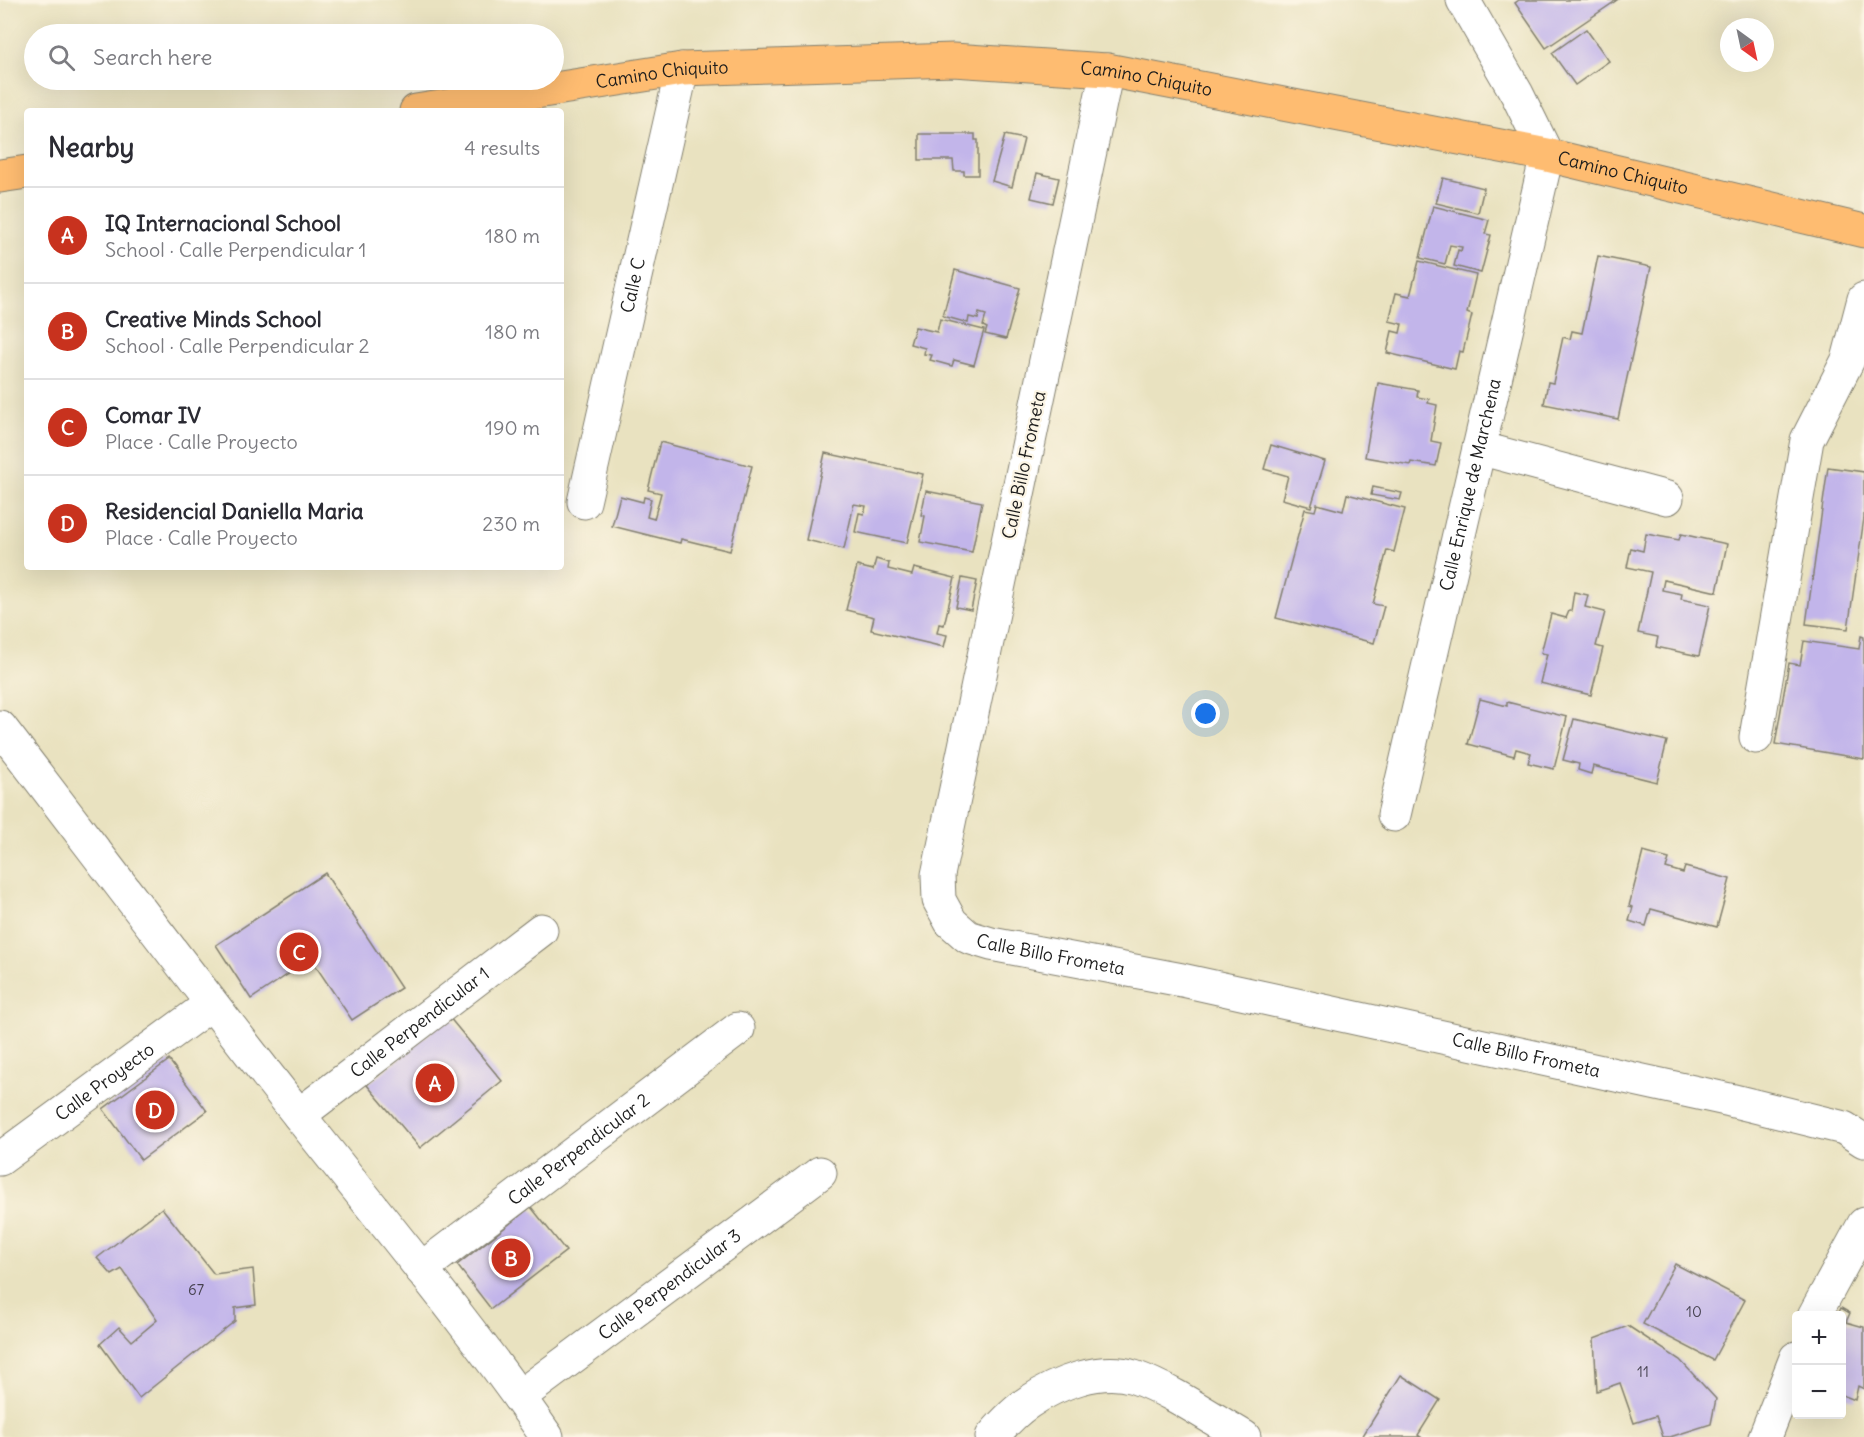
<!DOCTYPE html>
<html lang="en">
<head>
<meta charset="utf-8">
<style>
	body { margin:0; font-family:Delius,sans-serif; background:#f2f2f3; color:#2b2b33 }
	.controls { position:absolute; right:18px; bottom:18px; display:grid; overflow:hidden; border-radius:6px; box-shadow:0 6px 24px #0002 }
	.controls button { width:54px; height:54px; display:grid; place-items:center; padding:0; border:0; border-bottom:2px solid #e1e1e2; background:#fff; color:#2b2b33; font:30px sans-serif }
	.compass { position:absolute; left:1720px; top:18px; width:54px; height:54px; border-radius:50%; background:#fff; box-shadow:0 6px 24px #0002; rotate:147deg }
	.you { position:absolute; left:1206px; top:714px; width:21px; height:21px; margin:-15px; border:4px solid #fff; border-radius:50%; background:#1a73e8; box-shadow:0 0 0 9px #1a73e833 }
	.badge { display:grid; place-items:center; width:39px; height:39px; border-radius:50%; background:#c8321e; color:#fff; font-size:20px; font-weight:700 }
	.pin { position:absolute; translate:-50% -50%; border:3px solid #fff; box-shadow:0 2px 6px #0006 }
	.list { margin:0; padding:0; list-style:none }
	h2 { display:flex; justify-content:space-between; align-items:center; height:78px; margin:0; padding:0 24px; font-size:26px }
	h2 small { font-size:20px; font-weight:400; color:#7c7c81 }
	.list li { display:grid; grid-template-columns:39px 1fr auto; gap:18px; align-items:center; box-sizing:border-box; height:96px; padding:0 24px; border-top:2px solid #e1e1e2 }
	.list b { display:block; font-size:22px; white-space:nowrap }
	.list p { margin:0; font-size:20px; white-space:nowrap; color:#7c7c81 }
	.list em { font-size:20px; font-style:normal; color:#7c7c81 }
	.icon { flex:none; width:33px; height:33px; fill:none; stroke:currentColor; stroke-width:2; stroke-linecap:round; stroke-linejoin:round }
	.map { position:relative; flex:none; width:1864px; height:1437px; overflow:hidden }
	.search { position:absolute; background:#fff; box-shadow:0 6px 24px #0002; left:24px; top:24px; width:540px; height:66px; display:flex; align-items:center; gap:15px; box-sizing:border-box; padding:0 21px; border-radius:33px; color:#7c7c81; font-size:22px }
	.panel { position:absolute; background:#fff; box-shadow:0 6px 24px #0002; left:24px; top:108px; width:540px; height:462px; border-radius:6px }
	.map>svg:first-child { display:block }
	.building { fill:#c2b5ea }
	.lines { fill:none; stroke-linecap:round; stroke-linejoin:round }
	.minor-casing { stroke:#827f6e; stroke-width:35 }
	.major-casing { stroke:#827f6e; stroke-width:35 }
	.minor { stroke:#fff; stroke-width:33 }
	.major { stroke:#febc71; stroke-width:33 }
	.labels { text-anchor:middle; stroke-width:4.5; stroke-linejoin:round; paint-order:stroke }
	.number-label { font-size:15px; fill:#464250 }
	.street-label { font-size:18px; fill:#1c1c1c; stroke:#fcf5e5 }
</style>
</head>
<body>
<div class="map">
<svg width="1864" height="1437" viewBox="0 0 1864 1437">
	<rect width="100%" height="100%" fill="#fcf5e5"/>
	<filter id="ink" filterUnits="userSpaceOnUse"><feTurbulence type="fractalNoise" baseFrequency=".0167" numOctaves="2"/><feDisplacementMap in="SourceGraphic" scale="12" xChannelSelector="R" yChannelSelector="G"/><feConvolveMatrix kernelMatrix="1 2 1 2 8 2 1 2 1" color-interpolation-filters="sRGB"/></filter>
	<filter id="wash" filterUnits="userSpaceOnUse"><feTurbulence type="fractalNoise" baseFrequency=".008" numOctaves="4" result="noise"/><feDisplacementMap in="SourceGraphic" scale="24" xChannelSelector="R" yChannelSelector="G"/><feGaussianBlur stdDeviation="1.35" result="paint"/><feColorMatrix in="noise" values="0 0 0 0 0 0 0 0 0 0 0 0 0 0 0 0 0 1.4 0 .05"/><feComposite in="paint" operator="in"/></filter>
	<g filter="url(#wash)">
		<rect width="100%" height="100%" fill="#e9e2c0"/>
		<g id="blocks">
			<g class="building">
				<polygon points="1519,0 1617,0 1546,48 1515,3"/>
				<polygon points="1586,29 1609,61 1575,85 1552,53"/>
				<polygon points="919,134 975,134 975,140 978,140 978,175 964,175 964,171 954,171 953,160 919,160"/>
				<polygon points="1005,135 1024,139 1012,187 992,181"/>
				<polygon points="1037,173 1059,178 1053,203 1031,198"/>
				<polygon points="1443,178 1484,188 1478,213 1436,203"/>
				<polygon points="1433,206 1489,220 1485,234 1491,235 1481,273 1454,266 1458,250 1461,251 1462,247 1450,245 1445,264 1420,258"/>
				<polygon points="1598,256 1651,267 1618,419 1544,404 1548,382 1553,383 1563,337 1570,339 1572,331 1582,333"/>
				<polygon points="1419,261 1476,275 1467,313 1472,315 1463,352 1459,351 1455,369 1387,353 1392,331 1400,333 1402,324 1389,321 1396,293 1410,296"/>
				<polygon points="955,270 1020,288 1006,339 985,334 987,328 983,326 986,315 979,313 978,319 969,317 968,323 943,316"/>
				<polygon points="940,319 984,330 974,365 954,360 952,366 930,360 932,355 924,354 925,348 910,344 915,327 937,332"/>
				<polygon points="1378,383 1418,390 1417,397 1429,399 1428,403 1437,405 1431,441 1441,443 1436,466 1411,462 1410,465 1365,457"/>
				<polygon points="660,442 752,466 730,551 681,539 680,543 612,526 620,496 643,502 644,497 651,499 647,517 654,519 661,493 648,490"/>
				<polygon points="1271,445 1325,461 1311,507 1282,499 1288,476 1264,469"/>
				<polygon points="825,453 923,474 907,543 855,532 859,513 864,514 866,506 854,504 844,549 806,540"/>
				<polygon points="1828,467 1864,472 1864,518 1848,629 1806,624"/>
				<polygon points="1373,487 1402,493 1400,500 1371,495"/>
				<polygon points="926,491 982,502 972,552 920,542 925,516 921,515"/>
				<polygon points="1347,494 1405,509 1394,552 1387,550 1373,604 1384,606 1374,643 1276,618 1305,509 1315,511 1317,504 1343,511"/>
				<polygon points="1646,534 1679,540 1681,534 1727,544 1717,592 1664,580 1662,590 1682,594 1681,599 1710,605 1699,656 1656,647 1658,637 1638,633 1651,572 1627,567 1631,548 1643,551"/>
				<polygon points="876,559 889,563 888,569 912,575 914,568 955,578 944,625 939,624 937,633 947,635 944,647 871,630 874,617 846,610 857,566 873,570"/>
				<polygon points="962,578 977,581 971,610 956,607"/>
				<polygon points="1574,592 1588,595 1585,607 1605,612 1596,646 1603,648 1591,695 1540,683 1547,654 1541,653 1551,614 1566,618 1569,611 1571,611"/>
				<polygon points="1861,636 1864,637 1864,759 1775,744 1789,663 1800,665 1804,641 1859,649"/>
				<polygon points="1480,699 1507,706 1507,702 1567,717 1554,769 1528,763 1531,753 1516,749 1514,756 1468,744"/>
				<polygon points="1574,719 1667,741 1657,782 1593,766 1591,774 1578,770 1579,764 1563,760"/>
				<polygon points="1643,852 1669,859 1666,868 1683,873 1685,867 1730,879 1717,927 1651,909 1646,926 1629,921 1633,907 1629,906"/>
				<polygon points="325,873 401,988 352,1020 311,959 251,999 216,945"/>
				<polygon points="449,1017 502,1081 420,1148 367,1085"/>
				<polygon points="169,1060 207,1111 141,1160 103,1109"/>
				<polygon points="531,1207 566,1251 491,1309 457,1265"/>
				<polygon points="162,1208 214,1274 253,1269 256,1305 235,1308 235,1321 139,1398 100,1344 119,1327 132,1341 157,1320 122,1269 112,1275 97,1258"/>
				<polygon points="1675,1264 1745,1300 1713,1360 1643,1324"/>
				<polygon points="1841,1308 1850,1313 1846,1322 1864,1327 1864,1389 1858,1386 1855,1400 1842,1395 1842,1316 1837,1316"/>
				<polygon points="1628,1326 1680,1360 1716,1399 1711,1424 1670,1437 1663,1437 1656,1416 1634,1423 1620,1383 1597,1391 1594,1339"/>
				<polygon points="1401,1375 1440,1400 1418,1435 1421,1437 1362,1437"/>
			</g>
		</g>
	</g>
	<g filter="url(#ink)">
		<use href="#blocks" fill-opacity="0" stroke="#827f6e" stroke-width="1.5"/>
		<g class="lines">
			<defs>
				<g id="minor">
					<path id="s1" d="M1107,70L938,875L939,900L951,922L968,937L991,944L1182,980L1730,1100L1844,1128L1864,1141"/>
					<polyline points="1479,448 1667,498"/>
					<path id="s2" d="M584,502L682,69"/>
					<path d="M0,727C99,856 197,986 298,1114C382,1221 470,1325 547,1437"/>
					<polyline points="1756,737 1807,440 1848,360 1864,299"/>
					<path id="s3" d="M1394,815L1547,155L1517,94L1463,0"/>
					<path id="s4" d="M299,1115L541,930"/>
					<path id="s5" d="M0,1159L211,1004"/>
					<path id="s6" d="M421,1269L738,1029"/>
					<polyline points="1814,1316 1864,1224"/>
					<path id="s7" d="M519,1397L820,1173"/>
					<path d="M992,1437C1003,1424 1015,1411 1029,1402C1057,1383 1101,1366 1134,1377C1169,1389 1211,1418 1244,1437"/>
					<polyline points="1765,1437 1796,1358"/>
				</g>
				<g id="major">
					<path id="s8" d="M416,111L682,69L953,60L1107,70L1547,155L1864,231"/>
					<polyline points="0,176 27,172"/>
				</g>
			</defs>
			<use href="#minor" class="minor-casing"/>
			<use href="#major" class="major-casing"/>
			<use href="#minor" class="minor"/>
			<use href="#major" class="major"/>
		</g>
	</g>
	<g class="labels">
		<g class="number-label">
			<text x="196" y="1295">67</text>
			<text x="1694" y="1317">10</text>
			<text x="1643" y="1377">11</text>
		</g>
		<g class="street-label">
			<text dy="6" stroke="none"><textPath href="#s8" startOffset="249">Camino Chiquito</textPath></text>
			<text dy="6" stroke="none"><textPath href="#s8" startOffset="735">Camino Chiquito</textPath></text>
			<text dy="6" stroke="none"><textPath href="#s8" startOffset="1221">Camino Chiquito</textPath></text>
			<text dy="6" stroke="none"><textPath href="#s2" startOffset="222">Calle C</textPath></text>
			<text transform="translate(1024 465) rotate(-78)" y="6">Calle Billo Frometa</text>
			<text dy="6" stroke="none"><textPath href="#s3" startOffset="339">Calle Enrique de Marchena</textPath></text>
			<text dy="6" stroke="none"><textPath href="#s1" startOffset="980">Calle Billo Frometa</textPath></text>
			<text dy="6" stroke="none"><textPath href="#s4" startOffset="152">Calle Perpendicular 1</textPath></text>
			<text dy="6" stroke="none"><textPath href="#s1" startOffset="1466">Calle Billo Frometa</textPath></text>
			<text dy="6" stroke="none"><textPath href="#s5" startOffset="130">Calle Proyecto</textPath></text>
			<text dy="6" stroke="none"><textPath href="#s6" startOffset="198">Calle Perpendicular 2</textPath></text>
			<text dy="6" stroke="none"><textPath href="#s7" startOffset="188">Calle Perpendicular 3</textPath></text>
		</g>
	</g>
</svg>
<div class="controls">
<button>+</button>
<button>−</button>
</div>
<svg class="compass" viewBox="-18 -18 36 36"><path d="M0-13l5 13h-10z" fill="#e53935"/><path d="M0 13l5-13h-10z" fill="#7c7c81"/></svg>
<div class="you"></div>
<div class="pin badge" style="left:435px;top:1083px">A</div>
<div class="pin badge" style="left:511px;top:1258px">B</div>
<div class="pin badge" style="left:299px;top:952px">C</div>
<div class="pin badge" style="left:155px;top:1110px">D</div>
<div class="search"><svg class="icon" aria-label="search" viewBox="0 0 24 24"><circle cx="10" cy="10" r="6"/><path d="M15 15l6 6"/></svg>Search here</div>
<section class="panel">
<h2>Nearby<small>4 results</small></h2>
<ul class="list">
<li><span class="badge">A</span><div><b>IQ Internacional School</b><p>School · Calle Perpendicular 1</p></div><em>180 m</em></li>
<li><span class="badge">B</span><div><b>Creative Minds School</b><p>School · Calle Perpendicular 2</p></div><em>180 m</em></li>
<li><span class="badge">C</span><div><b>Comar IV</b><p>Place · Calle Proyecto</p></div><em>190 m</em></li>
<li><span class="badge">D</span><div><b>Residencial Daniella Maria</b><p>Place · Calle Proyecto</p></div><em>230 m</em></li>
</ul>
</section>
</div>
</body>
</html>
